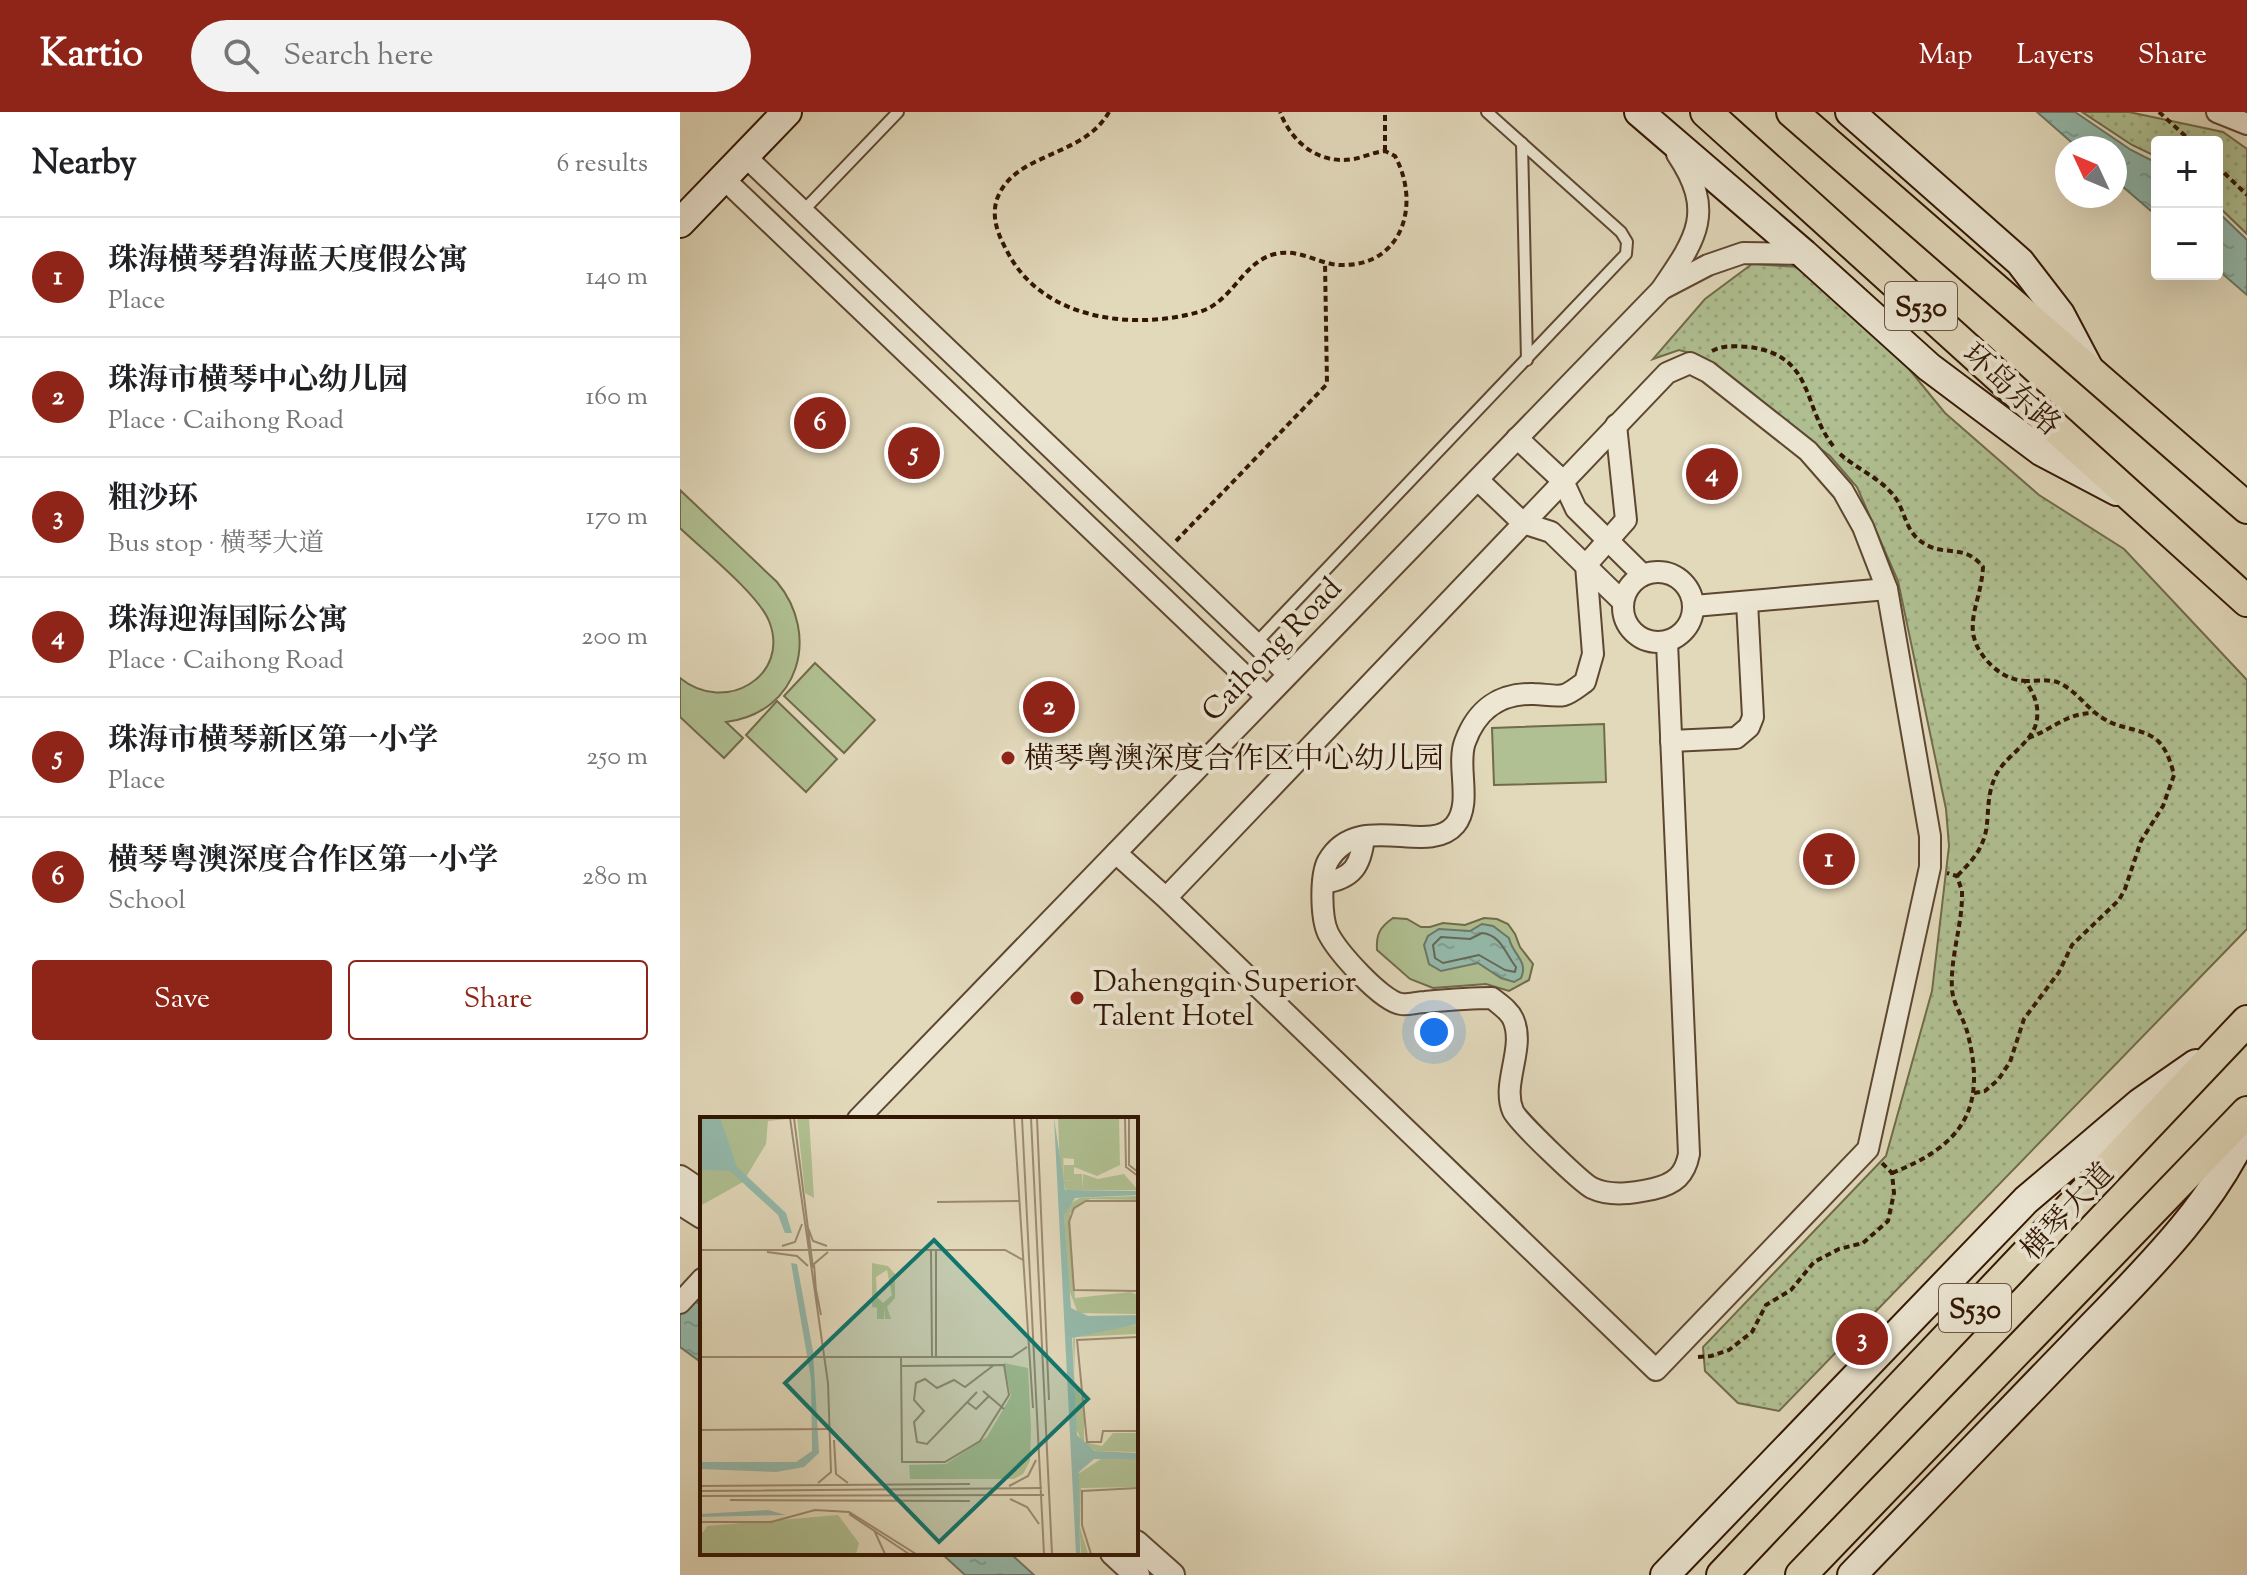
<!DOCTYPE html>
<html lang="en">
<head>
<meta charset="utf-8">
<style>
	body { margin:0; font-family:"Sorts Mill Goudy","Noto Serif SC",serif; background:#f2f2f2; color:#202124 }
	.controls { position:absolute; right:24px; top:24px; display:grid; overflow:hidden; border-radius:8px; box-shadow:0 8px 32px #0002 }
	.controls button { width:72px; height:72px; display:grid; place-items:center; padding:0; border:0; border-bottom:2px solid #e0e0e0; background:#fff; color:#202124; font:40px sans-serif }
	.compass { position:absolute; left:1375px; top:24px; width:72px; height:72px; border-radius:50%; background:#fff; box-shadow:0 8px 32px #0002; rotate:314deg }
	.you { position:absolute; left:754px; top:920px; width:28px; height:28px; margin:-20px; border:6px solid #fff; border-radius:50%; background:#1a73e8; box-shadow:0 0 0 12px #1a73e833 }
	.badge { display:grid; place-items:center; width:52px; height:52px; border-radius:50%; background:#8f2418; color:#fff; font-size:26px; font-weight:700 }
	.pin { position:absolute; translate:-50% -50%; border:4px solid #fff; box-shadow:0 2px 8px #0006 }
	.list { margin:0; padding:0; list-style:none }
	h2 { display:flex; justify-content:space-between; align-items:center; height:104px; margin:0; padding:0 32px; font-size:34px }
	h2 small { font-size:26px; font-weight:400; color:#757577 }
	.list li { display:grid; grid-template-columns:52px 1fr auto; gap:24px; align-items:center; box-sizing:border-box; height:120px; padding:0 32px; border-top:2px solid #e0e0e0 }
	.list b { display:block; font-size:30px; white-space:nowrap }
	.list p { margin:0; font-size:26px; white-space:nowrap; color:#757577 }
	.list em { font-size:26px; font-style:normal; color:#757577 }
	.actions { display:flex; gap:16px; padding:24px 32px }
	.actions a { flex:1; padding:18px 0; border:2px solid #8f2418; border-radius:8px; text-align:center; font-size:28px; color:#8f2418 }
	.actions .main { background:#8f2418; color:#fff }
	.icon { flex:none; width:44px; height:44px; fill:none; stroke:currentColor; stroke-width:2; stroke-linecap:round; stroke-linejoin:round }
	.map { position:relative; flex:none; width:1567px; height:1463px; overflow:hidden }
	header { display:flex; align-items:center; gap:48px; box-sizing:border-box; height:112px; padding:0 40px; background:#8f2418; color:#fff }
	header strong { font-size:38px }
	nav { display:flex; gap:44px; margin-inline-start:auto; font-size:28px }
	.search { width:560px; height:72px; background:#f2f2f2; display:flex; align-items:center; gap:20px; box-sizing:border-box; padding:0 28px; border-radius:44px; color:#757577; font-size:30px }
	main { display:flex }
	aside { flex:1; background:#fff }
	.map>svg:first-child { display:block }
	.grass { fill:url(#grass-dots); stroke:#716b4a; stroke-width:2 }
	.pitch { fill:#b0c092; stroke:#716b4a; stroke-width:2 }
	.water { fill:url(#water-ripples); stroke:#6d7868; stroke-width:2 }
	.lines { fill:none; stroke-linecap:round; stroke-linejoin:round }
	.shore { stroke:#646858; stroke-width:2 }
	.service-casing { stroke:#5e4731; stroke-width:14 }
	.minor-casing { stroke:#5e4731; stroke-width:24 }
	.tertiary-casing { stroke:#5e4731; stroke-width:28 }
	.secondary-casing { stroke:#321603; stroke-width:32 }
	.primary-casing { stroke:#321603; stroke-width:34 }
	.path { stroke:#321603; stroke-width:4; stroke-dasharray:6 4; stroke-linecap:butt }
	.service { stroke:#ece6d3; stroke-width:10 }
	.minor { stroke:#ece6d3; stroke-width:20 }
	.tertiary { stroke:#ece6d3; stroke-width:24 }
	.secondary { stroke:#ece6d3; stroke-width:28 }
	.primary { stroke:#e2d9bb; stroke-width:30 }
	.poi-dot { fill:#8f2418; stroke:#ece6d3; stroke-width:3 }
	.labels { text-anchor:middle; stroke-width:8; stroke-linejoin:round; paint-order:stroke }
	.shield { fill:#ece6d3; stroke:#6a5441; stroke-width:2 }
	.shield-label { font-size:28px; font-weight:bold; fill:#321603 }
	.street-label { font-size:30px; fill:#321603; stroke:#ece6d3 }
	.poi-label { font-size:30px; fill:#321603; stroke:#ece6d3; text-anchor:start }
	.inset-road { fill:none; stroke:#9c8b71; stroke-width:2 }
	.view { fill:#0f766e; fill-opacity:0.15; stroke:#0f766e; stroke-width:4 }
	.inset-edge { fill:none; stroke:#321603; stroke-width:4 }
</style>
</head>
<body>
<header>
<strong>Kartio</strong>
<div class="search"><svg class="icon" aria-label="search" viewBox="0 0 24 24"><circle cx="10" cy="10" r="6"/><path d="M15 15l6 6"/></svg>Search here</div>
<nav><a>Map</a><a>Layers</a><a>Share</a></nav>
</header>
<main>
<aside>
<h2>Nearby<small>6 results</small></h2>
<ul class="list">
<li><span class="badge">1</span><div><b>珠海横琴碧海蓝天度假公寓</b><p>Place</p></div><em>140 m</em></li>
<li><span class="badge">2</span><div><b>珠海市横琴中心幼儿园</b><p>Place · Caihong Road</p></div><em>160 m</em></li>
<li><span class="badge">3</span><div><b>粗沙环</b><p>Bus stop · 横琴大道</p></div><em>170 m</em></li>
<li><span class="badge">4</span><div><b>珠海迎海国际公寓</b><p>Place · Caihong Road</p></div><em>200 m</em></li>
<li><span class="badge">5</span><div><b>珠海市横琴新区第一小学</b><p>Place</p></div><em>250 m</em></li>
<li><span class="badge">6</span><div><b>横琴粤澳深度合作区第一小学</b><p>School</p></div><em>280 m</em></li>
</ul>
<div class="actions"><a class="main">Save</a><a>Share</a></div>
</aside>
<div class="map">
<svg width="1567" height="1463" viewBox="0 0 1567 1463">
	<defs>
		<pattern id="grass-dots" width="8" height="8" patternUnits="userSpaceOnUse" patternTransform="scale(2)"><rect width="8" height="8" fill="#b0c092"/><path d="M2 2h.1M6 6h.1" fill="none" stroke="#98a47c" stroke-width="1.8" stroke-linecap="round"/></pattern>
		<pattern id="water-ripples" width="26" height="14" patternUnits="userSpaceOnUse" patternTransform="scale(2)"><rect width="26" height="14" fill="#95baac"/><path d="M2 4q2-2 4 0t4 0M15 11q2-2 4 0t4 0" fill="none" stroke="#819f92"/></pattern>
	</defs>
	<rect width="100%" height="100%" fill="#e2d9bb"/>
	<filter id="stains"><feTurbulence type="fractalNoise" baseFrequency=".0025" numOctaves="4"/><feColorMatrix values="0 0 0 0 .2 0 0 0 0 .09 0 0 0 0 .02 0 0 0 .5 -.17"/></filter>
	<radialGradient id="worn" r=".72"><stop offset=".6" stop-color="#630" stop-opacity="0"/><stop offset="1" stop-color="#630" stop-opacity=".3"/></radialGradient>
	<g class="grass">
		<polygon points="1402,0 1449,0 1543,20 1567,37 1567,122 1537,93 1537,30 1477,30 1477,45 1452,33"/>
		<polygon points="1072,152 1119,155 1229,257 1265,301 1359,383 1444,437 1567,568 1567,817 1099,1299 1058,1291 1025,1259 1023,1235 1206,1044 1252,879 1269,734 1266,697 1218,469 1177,375 1150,344 1018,243 999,238 973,247 1025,187"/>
	</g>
	<g class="pitch">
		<path d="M0,378L97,470C141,523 119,601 46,610L63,626L44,646L0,605V566C45,603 111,564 89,509C78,482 23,438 0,416Z"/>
		<polygon points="135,551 195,608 164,641 104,584"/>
		<polygon points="97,589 157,647 126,680 66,623"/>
		<polygon points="924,612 926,670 814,673 812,616"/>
		<path d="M713,806L727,807L741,815H750L763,811L785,813L804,806L817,807L828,812L835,822L840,835L853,852L849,868L829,879L806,872L753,876L730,867L697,838C696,822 700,815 713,806Z"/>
	</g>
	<g class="water">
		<polygon points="1357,0 1395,0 1451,38 1477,51 1477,104 1435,68 1435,36 1398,36"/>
		<polygon points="1537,99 1567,128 1567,183 1537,157"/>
		<path d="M802,812L813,814L829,826C832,842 849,849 841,866L834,870L821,866L798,851L761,859L749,852L744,833L748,824L759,817L790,819Z"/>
		<polygon points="0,1179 22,1194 22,1251 0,1235"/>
		<polygon points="261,1441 330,1441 354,1463 285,1463"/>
	</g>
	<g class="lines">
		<path class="shore" d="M802,821C821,823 825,841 836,855L835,860L825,858L799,843L763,851L755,846L753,833L761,825L790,827Z"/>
		<defs>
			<g id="service">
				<polyline points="842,31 847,248"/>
				<polyline points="123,99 218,0"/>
				<polyline points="576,531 946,142 947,130 941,120 807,0"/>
			</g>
			<g id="minor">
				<polyline points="1537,0 1567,12"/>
				<polyline points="65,44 608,562"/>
				<polyline points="43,66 586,584"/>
				<polyline points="984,176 1028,153 1063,141 1124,142"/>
				<path d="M936,313L946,408L906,453L913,542L905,570C899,574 891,581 884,583C876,585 863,582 854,582C820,581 797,597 785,630C776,654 793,691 775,713C748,745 678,697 648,749C640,764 641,806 648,821C657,839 701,889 721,892C728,893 738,890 745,890C767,888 789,886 812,886C819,892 829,898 833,907C846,936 821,971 833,999C837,1009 902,1071 912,1076C931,1085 954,1081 973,1077C995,1072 1005,1063 1009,1042L987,530"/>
				<polyline points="837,326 883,369 896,397 963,463"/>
				<polyline points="798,368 843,411 871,420 943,490"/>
				<circle cx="978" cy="495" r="35"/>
				<polyline points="1014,494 1207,477"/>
				<polyline points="991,629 1056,626 1069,615 1073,605 1067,490"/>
				<polyline points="436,741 486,786 976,1258 1188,1037 1250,755 1250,724 1207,477 1183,415 1163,379 1128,339 1028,260 1010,251 987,261 486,786"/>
				<path d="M643,771C673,767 681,753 684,725"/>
				<path d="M178,1007L981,178C1016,127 1036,100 997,42"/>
				<polyline points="0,1191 22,1167"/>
			</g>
			<g id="tertiary">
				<polyline points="0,1066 22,1081"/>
				<polyline points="0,1090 22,1104"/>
				<polyline points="456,1431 492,1463"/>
				<polyline points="433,1441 457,1463"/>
			</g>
			<g id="secondary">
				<polyline points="959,0 1124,142 1249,255 1361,339 1437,379"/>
				<polyline points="1170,0 1340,150 1380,202 1408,255"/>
				<polyline points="0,111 107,0"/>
				<polyline points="985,1463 1346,1088 1460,991 1516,952"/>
				<path d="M1172,1463C1246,1387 1319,1310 1393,1234C1455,1169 1531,1099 1567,1015"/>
			</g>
			<g id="primary">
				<polyline points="1026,0 1567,489"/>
				<polyline points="1112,0 1567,396"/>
				<polyline points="1042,1463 1567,909"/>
				<polyline points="1121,1463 1567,1000"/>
			</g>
		</defs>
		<use href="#service" class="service-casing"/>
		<use href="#minor" class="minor-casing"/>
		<use href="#tertiary" class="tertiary-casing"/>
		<use href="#secondary" class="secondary-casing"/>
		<use href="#primary" class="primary-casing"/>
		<g class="path">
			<path d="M429,0C403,46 334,40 317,87C311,105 318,123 327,139C361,207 451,219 519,200C553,190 562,150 595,142C619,136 638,152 660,153C723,155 741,92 715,44L705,39C694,40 684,45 674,47C639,53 612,31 600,0"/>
			<polyline points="1479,0 1512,30"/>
			<polyline points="705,39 705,0"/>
			<polyline points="1537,54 1567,83"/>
			<path d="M1032,239C1043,233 1056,234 1069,235C1136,244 1121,294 1154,335"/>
			<path d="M1160,342C1177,357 1200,366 1214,384C1224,396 1225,416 1238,427C1262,448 1283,429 1303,455C1301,495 1276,519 1312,554C1322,563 1332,568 1345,569C1355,582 1361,598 1355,615C1347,634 1325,645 1316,663C1304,688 1311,710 1303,729C1298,743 1287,754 1277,764"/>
			<polyline points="496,429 647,272 645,150"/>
			<path d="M1348,626C1372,618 1386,601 1413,601"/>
			<path d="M1294,981L1305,979L1318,968L1330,950L1344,907L1379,860L1392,833L1439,788L1445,777L1461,729L1483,694L1494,663C1491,651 1487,638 1478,629C1463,616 1443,618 1426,608C1407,598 1397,578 1377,570C1367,567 1355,569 1345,569"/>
			<path d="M1212,1061C1281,1034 1307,998 1288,923C1285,908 1273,893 1272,877C1270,844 1283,812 1282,779L1277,764L1267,761"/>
			<polyline points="1018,1245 1031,1244 1049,1238 1072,1220 1086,1193 1111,1178 1134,1150 1159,1137 1183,1131 1208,1109 1214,1081 1212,1061 1202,1051"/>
		</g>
		<use href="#service" class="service"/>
		<use href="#minor" class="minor"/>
		<use href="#tertiary" class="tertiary"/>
		<use href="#secondary" class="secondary"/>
		<use href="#primary" class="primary"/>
	</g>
	<g class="poi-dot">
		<circle cx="328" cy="646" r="8"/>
		<circle cx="397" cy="886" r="8"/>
	</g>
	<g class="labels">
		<g class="shield">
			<rect x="1205" y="170" width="72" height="48" rx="6"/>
			<rect x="1259" y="1172" width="72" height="48" rx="6"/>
		</g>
		<g class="shield-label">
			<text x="1241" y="204">S530</text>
			<text x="1295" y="1206">S530</text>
		</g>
		<g class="street-label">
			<text transform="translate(1332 277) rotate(42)" y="10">环岛东路</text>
			<text transform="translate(591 537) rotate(-46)" y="10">Caihong Road</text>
			<text transform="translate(1387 1099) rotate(-47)" y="10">横琴大道</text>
		</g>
		<g class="poi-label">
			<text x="344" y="656">横琴粤澳深度合作区中心幼儿园</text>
			<text x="413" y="879">Dahengqin Superior<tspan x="413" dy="34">Talent Hotel</tspan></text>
		</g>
	</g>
	<g transform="translate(20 1005)">
		<rect width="438" height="438" fill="#e2d9bb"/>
		<path d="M358,1H362L364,63L373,64V72H382L383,57L398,62L424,57L438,73H366L360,55ZM438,79V83L390,82L370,96L375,181L430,175L438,178V197L378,196L369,173L364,98L369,87L380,81ZM438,208L436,217L375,220L374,267L384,285V325L402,329L413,316H438V335L396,334L382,324L376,312L373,221L407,210ZM304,246L328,251L331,312L330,344L323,357L314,362H210L209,348L246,347L287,320L311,279ZM401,342L438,343V370L381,371L380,410L388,437H381L377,366L378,357Z" fill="#b0c092"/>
		<path d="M138,398L159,426L156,437H0V420L7,409Z" fill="#b0c092"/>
		<path d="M0,1H109L114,81L105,76L97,1L68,4L66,27L43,65L0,89ZM88,410H120L136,421L139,437H0V415Z" fill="#b0c092"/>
		<path d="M361,1H419L420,48L397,59L374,50V57H382V72H373V64L364,63V48H374V42L362,41ZM172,146L188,149L195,157V181L187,190L191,202H185L184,190V202H177V191L172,190ZM187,153L192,178L183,186L177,180L176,160ZM391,180H432V194H392Z" fill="#b0c092" fill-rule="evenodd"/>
		<path d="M0,1H20L37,50L86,96L92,116H85L78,98L30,54L0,53ZM354,1L365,73L438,74V78L375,81L364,98L371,191L388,199L438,198V207L372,221L377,318L395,334L438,336V343L394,342L379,355L380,437H376ZM91,146L97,147L113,234L119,336L104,350L76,355L0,352V345H96L112,334L111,262ZM68,393L86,398L0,400V397Z" fill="#95baac"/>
		<path class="inset-road" d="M90,1L128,266L131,355L118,366M94,1L113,151M314,1L333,291M322,1L344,437M331,1L352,437M337,1L349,283M425,1L426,50L438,59M429,1V48L438,55M438,84H386L374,91L369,105L374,173L438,174M237,85L320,84M107,108L113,124L127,129M82,129L95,125L102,107M0,133H305L323,143M231,133L232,239M236,133V239M67,135L97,139L108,149M116,173L121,198M116,174L114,147L128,135M438,220L377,223L387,325H401L403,314H438M438,239V266M0,240H312L327,230M201,240L202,345H245L280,324L309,278L304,248L202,249M283,274L304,292M277,275L227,327L217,325L214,305L224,294L214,283L216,266L225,262L237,271L254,263L265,270L294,248M267,285L276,292L289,279M0,313L132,312M134,323L136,357L148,366M0,369L270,367M309,369L328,359L336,343M0,374L342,371M0,379L344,378M310,382L327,390L339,407M30,383L270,384M149,397L209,437M0,405H71L115,393L149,395L216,437M174,413L185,437M391,437L382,408V374L438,371"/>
		<path class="view" d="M234,123L388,282L239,425L85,266Z"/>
		<rect width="438" height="438" class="inset-edge"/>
	</g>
	<rect width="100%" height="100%" filter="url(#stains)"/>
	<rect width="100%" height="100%" fill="url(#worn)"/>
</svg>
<div class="controls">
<button>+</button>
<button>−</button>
</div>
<svg class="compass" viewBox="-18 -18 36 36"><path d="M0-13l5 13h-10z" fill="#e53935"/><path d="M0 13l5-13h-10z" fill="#757577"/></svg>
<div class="you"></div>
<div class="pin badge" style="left:1149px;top:747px">1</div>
<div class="pin badge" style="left:369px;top:595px">2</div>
<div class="pin badge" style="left:1182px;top:1227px">3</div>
<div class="pin badge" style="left:1032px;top:362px">4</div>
<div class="pin badge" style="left:234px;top:341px">5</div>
<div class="pin badge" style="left:140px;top:311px">6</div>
</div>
</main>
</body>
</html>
